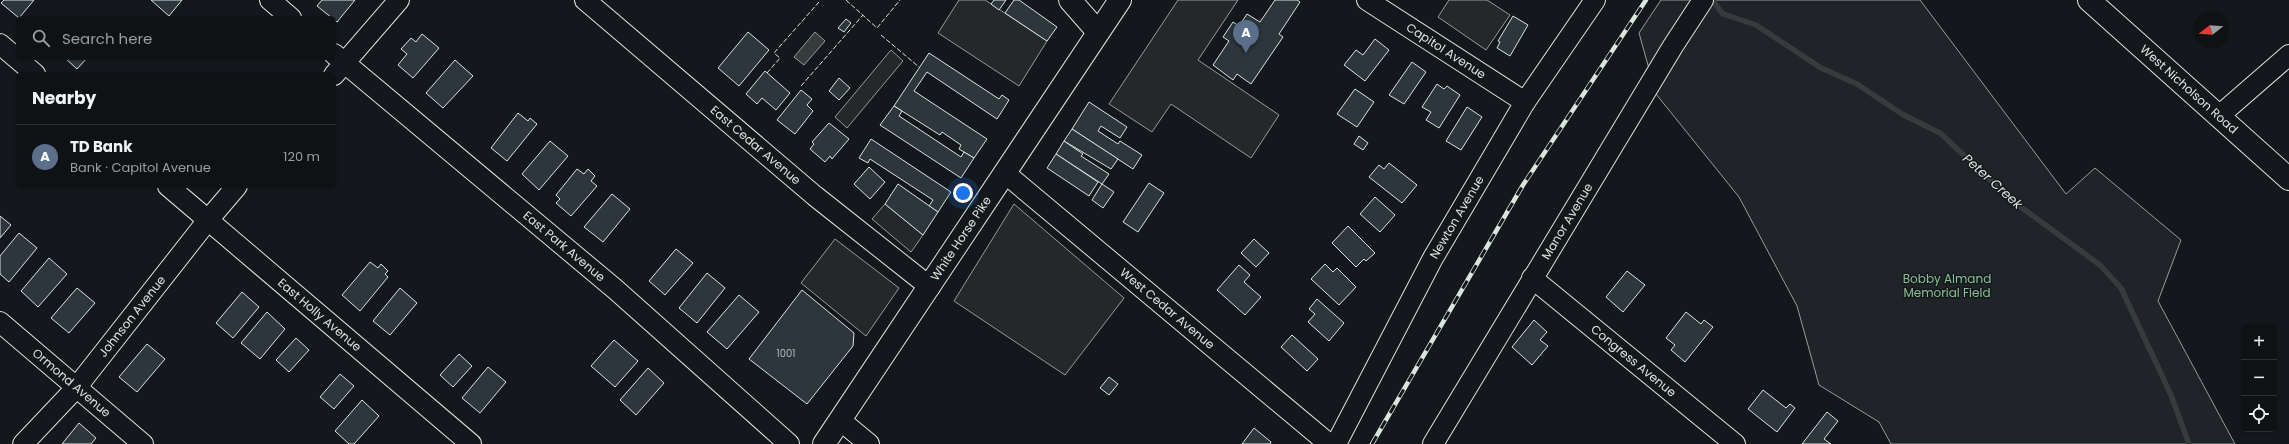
<!DOCTYPE html>
<html lang="en">
<head>
<meta charset="utf-8">
<style>
	body { margin:0; font-family:Poppins,sans-serif; background:#1d2022; color:#f1f3f6 }
	.controls { position:absolute; right:12px; bottom:12px; display:grid; overflow:hidden; border-radius:6px; box-shadow:0 1px 3px #0004 }
	.controls button { width:36px; height:36px; display:grid; place-items:center; padding:0; border:0; border-bottom:1px solid #2f3234; background:#0f1215; color:#f1f3f6; font:20px sans-serif }
	.compass { position:absolute; left:2193px; top:12px; width:36px; height:36px; border-radius:50%; background:#0f1215; box-shadow:0 1px 3px #0004; rotate:253deg }
	.you { position:absolute; left:963px; top:193px; width:14px; height:14px; margin:-10px; border:3px solid #fff; border-radius:50%; background:#1a73e8; box-shadow:0 0 0 6px #1a73e833 }
	.badge { display:grid; place-items:center; width:26px; height:26px; border-radius:50%; background:#ffb74d; color:#fff; font-size:13px; font-weight:700 }
	.pin { position:absolute; translate:-50% -33px; filter:drop-shadow(0 1px 2px #0008) }
	.pin::after { content:''; position:absolute; top:21px; width:14px; height:12px; background:inherit; clip-path:polygon(0 0,100% 0,50% 100%) }
	.list { margin:0; padding:0; list-style:none }
	h2 { display:flex; justify-content:space-between; align-items:center; height:52px; margin:0; padding:0 16px; font-size:17px }
	h2 small { font-size:13px; font-weight:400; color:#9b9ea0 }
	.list li { display:grid; grid-template-columns:26px 1fr auto; gap:12px; align-items:center; box-sizing:border-box; height:64px; padding:0 16px; border-top:1px solid #2f3234 }
	.list b { display:block; font-size:15px; white-space:nowrap }
	.list p { margin:0; font-size:13px; white-space:nowrap; color:#9b9ea0 }
	.list em { font-size:13px; font-style:normal; color:#9b9ea0 }
	.icon { flex:none; width:22px; height:22px; fill:none; stroke:currentColor; stroke-width:2; stroke-linecap:round; stroke-linejoin:round }
	.map { position:relative; flex:none; width:2289px; height:444px; overflow:hidden }
	.search { position:absolute; background:#0f1215; box-shadow:0 1px 3px #0004; left:16px; top:16px; width:320px; height:44px; display:flex; align-items:center; gap:10px; box-sizing:border-box; padding:0 14px; border-radius:6px; color:#9b9ea0; font-size:15px }
	.panel { position:absolute; background:#0f1215; box-shadow:0 1px 3px #0004; left:16px; top:72px; width:320px; height:116px; border-radius:6px }
	.map>svg:first-child { display:block }
	.green { fill:#202428; stroke:#939e99 }
	.parking { fill:#24282b; stroke:#939e99 }
	.water { fill:#363b3e; stroke:#939e99 }
	.lines { fill:none; stroke-linecap:round; stroke-linejoin:round }
	.stream { stroke:#363b3e; stroke-width:5.5 }
	.building { fill:#2c363c; stroke:#d8e6dc }
	.minor-casing { stroke:#d8e6dc; stroke-width:22 }
	.major-casing { stroke:#d8e6dc; stroke-width:24 }
	.highway-casing { stroke:#d8e6dc; stroke-width:24 }
	.minor { stroke:#14181c; stroke-width:20 }
	.major { stroke:#14181c; stroke-width:22 }
	.highway { stroke:#14181c; stroke-width:22 }
	.rail-casing { stroke:#d8e6dc; stroke-width:4.5 }
	.rail { stroke:#14181c; stroke-width:3; stroke-dasharray:9; stroke-linecap:butt }
	.fence { stroke:#d8e6dc; stroke-width:1; stroke-dasharray:5 2; stroke-linecap:butt }
	.labels { text-anchor:middle; stroke-width:3; stroke-linejoin:round; paint-order:stroke }
	.number-label { font-size:10px; fill:#adbab4 }
	.street-label { font-size:12px; fill:#d8e6dc; stroke:#14181c }
	.park-label { font-size:12px; fill:#8ac095; stroke:#14181c }
	.water-label { font-size:13px; font-style:italic; fill:#d8e6dc; stroke:#14181c }
</style>
</head>
<body>
<div class="map">
<svg width="2289" height="444" viewBox="0 0 2289 444">
	<rect width="100%" height="100%" fill="#14181c"/>
	<polygon class="green" points="1661,0 1920,0 2066,194 2095,168 2181,240 2158,301 2235,444 1891,444 1879,422 1819,385 1797,306 1739,197 1656,94 1639,33"/>
	<g class="parking">
		<polygon points="959,0 985,0 1047,41 1019,86 938,33"/>
		<polygon points="1178,0 1238,0 1198,60 1279,115 1251,158 1171,104 1152,132 1109,104"/>
		<polygon points="1449,0 1487,0 1510,15 1486,50 1438,17"/>
		<polygon points="891,50 903,61 847,128 835,117"/>
		<polygon points="885,204 923,235 911,252 872,219"/>
		<polygon points="1014,204 1124,298 1065,375 954,301"/>
		<polygon points="835,239 899,288 866,336 801,283"/>
	</g>
	<polygon class="water" points="815,32 825,41 804,65 794,57"/>
	<g class="lines">
		<polyline class="stream" points="1712,0 1723,14 1756,25 1821,68 1857,84 1902,114 1940,133 2014,202 2100,265 2121,288 2171,395 2189,444"/>
	</g>
	<g class="building">
		<polygon points="4,0 34,0 19,18 1,3"/>
		<polygon points="151,0 182,0 169,16"/>
		<polygon points="322,0 355,0 337,22 317,6"/>
		<polygon points="994,0 1006,0 999,10 991,4"/>
		<polygon points="1014,0 1019,0 1057,27 1047,41 1005,13"/>
		<polygon points="1275,0 1297,0 1300,2 1279,34 1283,37 1251,84 1237,74 1233,80 1213,65 1229,41 1223,37 1233,22 1239,26 1247,14 1260,22"/>
		<polygon points="1513,16 1528,25 1510,56 1497,48 1500,42 1498,41"/>
		<polygon points="846,19 851,23 844,32 838,28"/>
		<polygon points="748,32 769,50 739,86 718,68"/>
		<polygon points="422,34 439,48 413,78 398,65 407,54 401,49 411,38 416,42"/>
		<polygon points="1375,39 1389,50 1365,81 1344,65 1356,50 1363,55"/>
		<polygon points="929,53 999,99 1002,95 1009,100 997,119 927,72 914,91 987,139 974,158 959,149 961,145 942,132 940,135 894,106"/>
		<polygon points="65,58 87,58 77,69"/>
		<polygon points="455,60 473,76 443,108 426,93"/>
		<polygon points="1412,62 1426,72 1404,104 1389,95"/>
		<polygon points="765,71 790,93 776,110 762,98 757,104 746,94"/>
		<polygon points="839,78 850,88 839,100 829,91"/>
		<polygon points="1437,84 1444,89 1447,86 1460,95 1439,128 1426,120 1431,112 1422,107"/>
		<polygon points="1355,89 1374,102 1357,127 1337,114"/>
		<polygon points="801,90 812,99 807,105 813,111 795,134 777,120"/>
		<polygon points="1089,102 1127,127 1120,138 1101,126 1098,131 1118,144 1120,141 1142,155 1133,169 1072,129"/>
		<polygon points="894,106 902,111 899,116 961,157 964,152 974,158 961,178 880,125"/>
		<polygon points="1467,107 1482,117 1461,150 1446,141"/>
		<polygon points="518,113 528,121 530,118 537,124 507,161 491,148"/>
		<polygon points="829,123 849,139 832,159 830,156 825,162 810,149 814,144 812,142"/>
		<polygon points="1072,129 1118,159 1111,169 1064,141"/>
		<polygon points="1359,136 1368,143 1363,150 1354,144"/>
		<polygon points="871,139 951,192 938,212 929,206 933,200 870,159 868,163 859,158"/>
		<polygon points="550,141 568,156 539,190 522,174"/>
		<polygon points="1064,141 1083,154 1081,156 1109,174 1102,184 1056,154"/>
		<polygon points="1056,154 1098,182 1089,196 1047,168"/>
		<polygon points="1389,163 1417,185 1402,203 1369,177 1379,165 1384,169"/>
		<polygon points="869,167 885,182 870,199 854,184"/>
		<polygon points="577,169 584,174 588,169 595,176 591,181 597,186 571,216 556,203 560,199 556,195"/>
		<polygon points="1149,183 1164,193 1138,232 1123,222"/>
		<polygon points="898,184 938,212 923,235 885,204"/>
		<polygon points="1102,184 1114,192 1103,208 1092,200"/>
		<polygon points="612,194 630,209 603,242 584,227"/>
		<polygon points="1375,197 1395,215 1380,232 1360,214"/>
		<polygon points="0,216 11,225 0,238"/>
		<polygon points="1348,226 1375,253 1366,261 1364,259 1356,267 1332,243"/>
		<polygon points="19,233 37,248 9,282 0,274 0,256"/>
		<polygon points="1254,239 1269,253 1256,267 1241,253"/>
		<polygon points="676,249 693,263 665,295 649,281"/>
		<polygon points="49,258 67,274 38,307 21,291"/>
		<polygon points="370,262 378,268 381,264 388,271 385,274 388,277 360,311 342,295"/>
		<polygon points="1325,264 1333,272 1337,268 1356,287 1339,305 1311,279"/>
		<polygon points="1239,265 1250,275 1244,282 1261,297 1245,315 1217,290"/>
		<polygon points="1627,271 1645,285 1623,312 1606,297"/>
		<polygon points="707,273 725,288 697,323 679,308"/>
		<polygon points="77,288 95,303 69,333 51,318"/>
		<polygon points="400,288 417,303 390,335 373,321"/>
		<polygon points="802,290 854,333 853,346 807,404 749,359"/>
		<polygon points="242,292 259,307 233,338 216,323"/>
		<polygon points="739,295 759,312 727,349 707,332"/>
		<polygon points="1317,299 1344,323 1329,341 1308,322 1315,314 1309,309"/>
		<polygon points="267,312 285,329 260,359 241,343"/>
		<polygon points="1686,312 1701,324 1704,320 1713,327 1685,362 1671,350 1675,345 1666,338"/>
		<polygon points="1534,320 1547,332 1540,340 1548,346 1532,365 1512,347"/>
		<polygon points="1292,335 1318,359 1307,371 1281,347"/>
		<polygon points="296,338 309,350 289,372 276,360"/>
		<polygon points="614,340 638,361 615,387 591,366"/>
		<polygon points="147,344 165,359 137,392 119,377"/>
		<polygon points="459,354 472,366 453,387 440,375"/>
		<polygon points="488,367 506,382 480,413 462,398"/>
		<polygon points="648,368 664,383 636,415 620,400"/>
		<polygon points="340,374 354,386 334,409 320,397"/>
		<polygon points="1109,377 1118,384 1109,395 1100,388"/>
		<polygon points="1763,390 1786,408 1790,404 1795,408 1777,432 1748,409"/>
		<polygon points="362,400 379,416 354,444 349,444 335,431"/>
		<polygon points="1827,412 1838,421 1824,439 1831,444 1802,444"/>
		<polygon points="79,423 96,438 91,444 62,444"/>
		<polygon points="1254,428 1271,442 1270,444 1242,444"/>
	</g>
	<g class="lines">
		<defs>
			<g id="minor">
				<polyline points="270,0 291,18"/>
				<path id="s1" d="M585,0L815,196L930,287"/>
				<path id="s2" d="M1367,0L1525,102"/>
				<polyline points="0,44 35,74"/>
				<path id="s3" d="M334,54L615,289L789,444"/>
				<polyline points="334,75 399,0"/>
				<polyline points="2220,115 2289,55"/>
				<path id="s4" d="M1006,174L1329,444"/>
				<path id="s5" d="M168,186L471,444"/>
				<path id="s6" d="M1532,278L1735,444"/>
				<path id="s7" d="M0,322L143,444"/>
				<polyline points="840,420 869,444"/>
				<path id="s8" d="M23,444L76,388L208,220L237,186"/>
				<path id="s9" d="M1336,444L1433,258L1525,102L1595,0"/>
				<path id="s10" d="M1433,444L1673,46L1703,0"/>
			</g>
			<g id="major">
				<polyline points="1070,0 1098,32"/>
				<path id="s11" d="M2089,0L2289,179"/>
			</g>
			<g id="highway">
				<path id="s12" d="M824,444L1120,0"/>
			</g>
		</defs>
		<use href="#minor" class="minor-casing"/>
		<use href="#major" class="major-casing"/>
		<use href="#highway" class="highway-casing"/>
		<use href="#minor" class="minor"/>
		<use href="#major" class="major"/>
		<use href="#highway" class="highway"/>
		<defs>
			<polyline id="rail" points="1372,444 1523,185 1646,0"/>
		</defs>
		<use href="#rail" class="rail-casing"/>
		<use href="#rail" class="rail"/>
		<g class="fence">
			<polyline points="846,0 877,28 900,0"/>
			<polyline points="881,35 919,67"/>
			<polyline points="767,73 780,58 774,53 819,2"/>
			<polyline points="801,86 863,15"/>
		</g>
	</g>
	<g class="labels">
		<g class="number-label">
			<text x="786" y="357">1001</text>
		</g>
		<g class="street-label">
			<text dy="4" stroke="none"><textPath href="#s2" startOffset="94">Capitol Avenue</textPath></text>
			<text dy="4" stroke="none"><textPath href="#s11" startOffset="134">West Nicholson Road</textPath></text>
			<text dy="4" stroke="none"><textPath href="#s1" startOffset="224">East Cedar Avenue</textPath></text>
			<text dy="4" stroke="none"><textPath href="#s9" startOffset="257">Newton Avenue</textPath></text>
			<text dy="4" stroke="none"><textPath href="#s10" startOffset="260">Manor Avenue</textPath></text>
			<text dy="4" stroke="none"><textPath href="#s12" startOffset="247">White Horse Pike</textPath></text>
			<text dy="4" stroke="none"><textPath href="#s3" startOffset="300">East Park Avenue</textPath></text>
			<text dy="4" stroke="none"><textPath href="#s4" startOffset="210">West Cedar Avenue</textPath></text>
			<text dy="4" stroke="none"><textPath href="#s5" startOffset="199">East Holly Avenue</textPath></text>
			<text dy="4" stroke="none"><textPath href="#s8" startOffset="168">Johnson Avenue</textPath></text>
			<text dy="4" stroke="none"><textPath href="#s6" startOffset="131">Congress Avenue</textPath></text>
			<text dy="4" stroke="none"><textPath href="#s7" startOffset="94">Ormond Avenue</textPath></text>
		</g>
		<g class="park-label">
			<text x="1947" y="283">Bobby Almand<tspan x="1947" dy="14">Memorial Field</tspan></text>
		</g>
		<g class="water-label">
			<text transform="translate(1993 181) rotate(42)" y="5">Peter Creek</text>
		</g>
	</g>
</svg>
<div class="controls">
<button>+</button>
<button>−</button>
<button><svg class="icon" aria-label="locate" viewBox="0 0 24 24"><circle cx="12" cy="12" r="6"/><path d="M12 2v4M12 18v4M2 12h4M18 12h4"/></svg></button>
</div>
<svg class="compass" viewBox="-18 -18 36 36"><path d="M0-13l5 13h-10z" fill="#e53935"/><path d="M0 13l5-13h-10z" fill="#9b9ea0"/></svg>
<div class="you"></div>
<div class="pin badge" style="left:1246px;top:53px;background:#5c6f8a">A</div>
<div class="search"><svg class="icon" aria-label="search" viewBox="0 0 24 24"><circle cx="10" cy="10" r="6"/><path d="M15 15l6 6"/></svg>Search here</div>
<section class="panel">
<h2>Nearby<small></small></h2>
<ul class="list">
<li><span class="badge" style="background:#5c6f8a">A</span><div><b>TD Bank</b><p>Bank · Capitol Avenue</p></div><em>120 m</em></li>
</ul>
</section>
</div>
</body>
</html>
